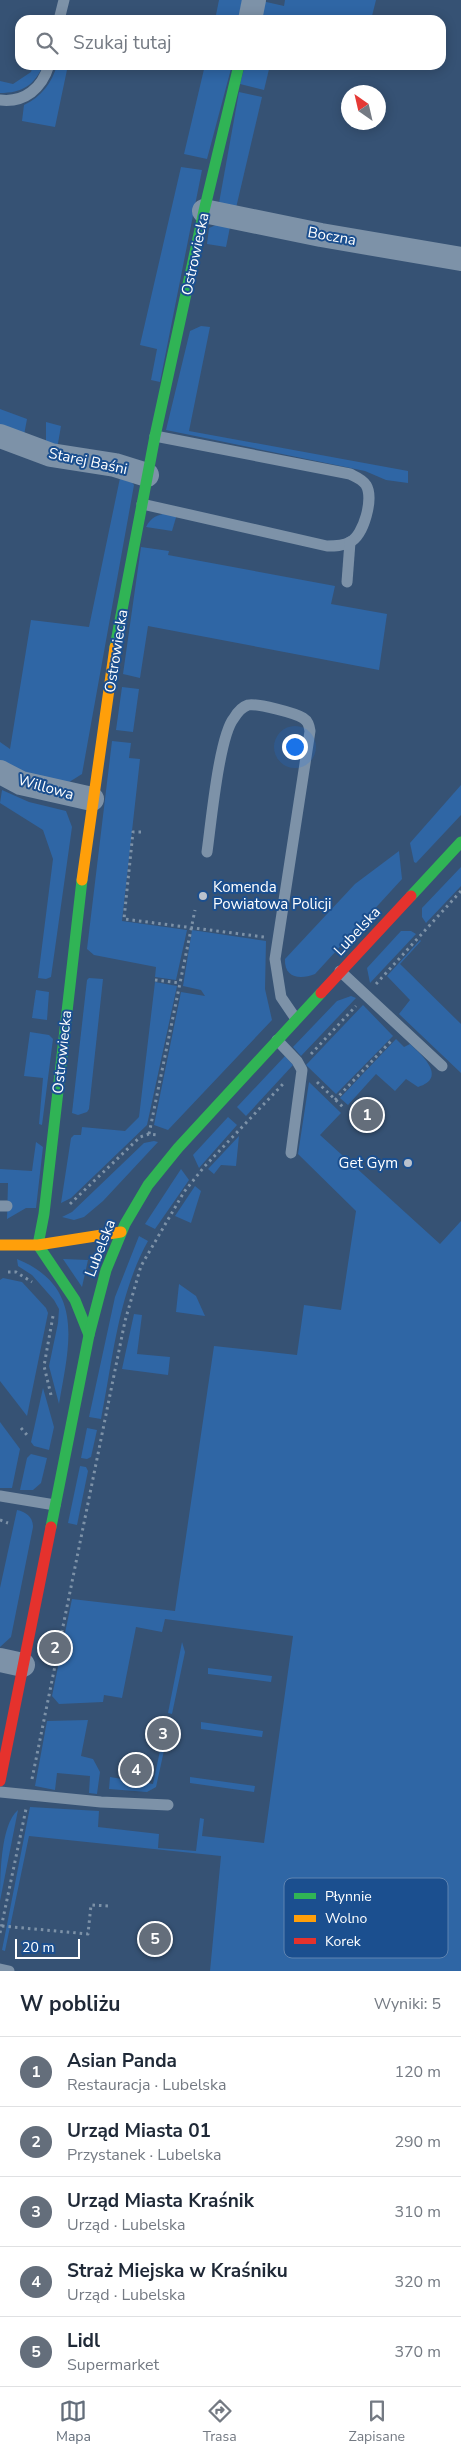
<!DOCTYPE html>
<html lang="pl">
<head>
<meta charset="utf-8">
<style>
	body { margin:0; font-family:"Nunito Sans",sans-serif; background:#f6f6f7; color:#1f2937 }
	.compass { position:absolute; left:341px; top:85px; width:45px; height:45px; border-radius:50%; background:#fff; box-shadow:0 2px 12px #0003; rotate:326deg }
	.scale { position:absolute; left:15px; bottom:12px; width:65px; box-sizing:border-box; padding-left:5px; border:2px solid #fff; border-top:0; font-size:14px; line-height:18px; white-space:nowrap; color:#fff; -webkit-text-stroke:4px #1b4f8f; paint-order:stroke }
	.you { position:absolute; left:294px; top:746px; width:18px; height:18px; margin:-12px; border:4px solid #fff; border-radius:50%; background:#1a73e8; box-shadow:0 0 0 8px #1a73e833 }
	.badge { display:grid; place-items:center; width:32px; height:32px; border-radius:50%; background:#646e7b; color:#fff; font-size:16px; font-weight:700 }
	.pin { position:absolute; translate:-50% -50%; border:2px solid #fff; box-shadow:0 1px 5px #0006 }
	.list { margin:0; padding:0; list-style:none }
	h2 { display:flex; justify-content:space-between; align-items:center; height:65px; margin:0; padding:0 20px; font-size:21px }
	h2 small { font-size:16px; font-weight:400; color:#747a83 }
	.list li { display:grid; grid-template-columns:32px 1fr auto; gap:15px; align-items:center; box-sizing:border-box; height:70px; padding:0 20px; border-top:1px solid #e0e1e3 }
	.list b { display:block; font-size:19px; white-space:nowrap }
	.list p { margin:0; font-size:16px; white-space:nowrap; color:#747a83 }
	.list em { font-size:16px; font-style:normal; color:#747a83 }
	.icon { flex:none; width:28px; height:28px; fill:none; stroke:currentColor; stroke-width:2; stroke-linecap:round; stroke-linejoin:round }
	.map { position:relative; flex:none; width:461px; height:1971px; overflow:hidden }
	.search { position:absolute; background:#fff; box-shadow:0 2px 12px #0003; left:15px; right:15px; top:15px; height:55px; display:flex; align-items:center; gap:12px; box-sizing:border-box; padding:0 18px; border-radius:15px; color:#747a83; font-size:19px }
	.sheet { height:415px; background:#fff }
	nav { display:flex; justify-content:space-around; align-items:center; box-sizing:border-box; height:70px; border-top:1px solid #e0e1e3; background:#fff; font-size:14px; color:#747a83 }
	nav a { display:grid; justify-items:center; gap:2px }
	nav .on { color:#646e7b }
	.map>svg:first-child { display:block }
	.green { fill:#2f66a5 }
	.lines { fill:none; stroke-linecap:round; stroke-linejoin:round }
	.path { stroke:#7d92a8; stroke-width:3; stroke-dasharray:2.5 4; stroke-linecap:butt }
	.lane { stroke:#7d92a8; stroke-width:11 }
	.street { stroke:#7d92a8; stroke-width:24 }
	.fast { stroke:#30b455; stroke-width:11 }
	.slow { stroke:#ff9f0a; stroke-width:11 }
	.jam { stroke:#e5322d; stroke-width:11 }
	.poi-dot { fill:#b9c2ce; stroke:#1b4f8f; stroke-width:2 }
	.labels { text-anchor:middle; stroke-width:4; stroke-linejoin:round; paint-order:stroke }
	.street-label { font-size:15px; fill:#fff; stroke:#1b4f8f }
	.poi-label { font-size:15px; fill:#fff; stroke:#1b4f8f; text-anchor:start }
	.key { fill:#1b4f8f; stroke:#5f84b1; stroke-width:1 }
	.key-label { font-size:14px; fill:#fff }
</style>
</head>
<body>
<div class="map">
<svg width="461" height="1971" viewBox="0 0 461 1971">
	<rect width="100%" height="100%" fill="#365274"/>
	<g class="green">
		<polygon points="219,0 244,0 240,20 215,20"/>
		<polygon points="285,0 376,0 371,20 259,20 262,1 284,6"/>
		<path d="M33,65H43C35,85 22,93 0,93V81L13,84L31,72Z"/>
		<path d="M57,65H68L55,127L22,121L24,105C41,97 52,83 57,65Z"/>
		<polygon points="205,65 232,65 207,159 184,154"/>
		<polygon points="245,65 270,65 264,90 240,84"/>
		<polygon points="239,92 262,97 236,208 219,203"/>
		<polygon points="181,167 202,170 160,382 151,380 157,349 140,345"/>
		<polygon points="218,224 230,227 226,247 207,244 209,228"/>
		<polygon points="201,326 210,327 189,431 408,471 408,483 386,480 365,471 166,430 190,331"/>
		<polygon points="0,409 27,419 24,435 0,427"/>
		<polygon points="46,422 61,426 57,449 46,444"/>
		<polygon points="125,474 134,485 82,774 66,784 35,778 0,760 0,742 10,749 31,620 89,627 120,478"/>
		<path d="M167,513L177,514L172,531L146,527C151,517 157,515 167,513Z"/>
		<polygon points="141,547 169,551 168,555 335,586 331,604 387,614 379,670 148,626 140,678 123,674"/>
		<polygon points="122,687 139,689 133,732 116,730"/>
		<polygon points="112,741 131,743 129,758 140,759 122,921 187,930 176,980 155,977 156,967 94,955 87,949"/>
		<polygon points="461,785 461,815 416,863 414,862 410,843"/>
		<polygon points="2,790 29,802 66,811 72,827 51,977 46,979 38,978 53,859 43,830 0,803"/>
		<path d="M399,851L402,879L315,974C300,980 284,978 285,959L355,884Z"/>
		<polygon points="461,867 461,886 426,923 422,917 422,908"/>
		<polygon points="192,930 266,941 265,989 272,1020 168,1130 154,1125 181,992 205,996 201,990 183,986"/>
		<polygon points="401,931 411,931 416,934 370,983 367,968"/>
		<polygon points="420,940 421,941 400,964 461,1024 461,1073 399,1014 410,1000 387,976"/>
		<polygon points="89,978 103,979 89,1109 87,1112 78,1115 72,1113 87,980"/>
		<polygon points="155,982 177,986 147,1125 71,1198 61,1203 71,1138 74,1135 81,1135 82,1127 125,1131 139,1117"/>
		<polygon points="36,990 49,992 47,1020 32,1018"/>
		<polygon points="351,996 356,998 301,1056 293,1047 337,1001"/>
		<polygon points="363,1005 393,1036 336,1094 306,1065"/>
		<polygon points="30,1032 49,1035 53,1039 42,1125 39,1124 43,1078 24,1076"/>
		<path d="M396,1039L404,1047L410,1044C422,1055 448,1078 418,1087L406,1079L395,1091L376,1074L348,1105L340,1098Z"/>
		<polygon points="285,1056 293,1065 246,1116 237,1107"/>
		<polygon points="309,1082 341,1113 320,1135 440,1244 461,1221 461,1971 210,1971 221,1856 29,1836 5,1951 2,1950 30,1807 99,1811 98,1827 159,1834 158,1848 196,1851 200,1818 204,1819 202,1836 264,1843 293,1636 165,1619 162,1632 136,1627 122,1698 104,1695 103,1702 59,1704 52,1696 72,1599 175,1611 214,1346 297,1355 304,1305 341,1310 356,1211 298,1154"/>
		<polygon points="228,1117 237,1125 199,1168 193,1155"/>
		<polygon points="239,1136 236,1166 221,1165 214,1174 208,1169"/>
		<polygon points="154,1141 158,1142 103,1201 84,1217 74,1220 62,1217 72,1212 144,1143"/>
		<polygon points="36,1142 43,1147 36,1208 26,1208 7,1219 8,1183 0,1183 0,1169 32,1171"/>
		<polygon points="181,1169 189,1180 155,1229 145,1224"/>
		<polygon points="195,1186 201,1191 191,1223 175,1216"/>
		<path d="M139,1236L148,1241C118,1295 113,1359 101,1419L89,1417L115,1297Z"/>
		<path d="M17,1259C86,1287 69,1346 59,1404L49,1366L58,1323L59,1309L54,1300L32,1275L18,1266Z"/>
		<polygon points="63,1259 88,1260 82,1287"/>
		<polygon points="3,1278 22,1282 46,1308 48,1313 27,1416 0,1381 0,1280"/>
		<polygon points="179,1284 196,1296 205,1316 176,1312"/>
		<polygon points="134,1314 142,1315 137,1354 170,1357 168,1375 122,1369"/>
		<polygon points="43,1388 54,1427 49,1450 34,1446 31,1442"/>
		<polygon points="0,1422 20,1449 12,1488 0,1488"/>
		<polygon points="87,1428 97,1430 91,1457 87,1459 81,1458"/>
		<polygon points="31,1454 47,1458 41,1483 33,1490 20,1490 27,1458"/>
		<polygon points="80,1466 86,1467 88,1471 77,1525 68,1523"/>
		<path d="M17,1510C26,1512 33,1517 33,1527L11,1637L0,1647V1588Z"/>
		<polygon points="182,1642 185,1652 172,1714 168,1713"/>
		<polygon points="208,1668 272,1676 271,1682 208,1674"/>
		<polygon points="88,1720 81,1756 93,1759 100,1772 97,1794 89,1793 90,1776 57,1773 55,1790 35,1786 47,1721"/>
		<polygon points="201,1722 263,1731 262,1737 201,1729"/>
		<polygon points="165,1727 169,1728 156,1787 147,1792 109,1789 110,1777 153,1784"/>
		<polygon points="190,1777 255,1786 254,1792 190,1783"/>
		<path d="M18,1810L0,1901C0,1879 0,1825 18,1810Z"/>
	</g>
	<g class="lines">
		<g class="path">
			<polyline points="141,832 133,832 124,919 264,937"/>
			<polyline points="155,980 180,983"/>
			<polyline points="376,984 461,891"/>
			<polyline points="311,1054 356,1006"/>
			<polyline points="317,1082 345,1109"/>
			<polyline points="335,1100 392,1040"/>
			<polyline points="149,1134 195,910"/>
			<polyline points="70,1204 140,1137 149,1134 159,1135"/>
			<polyline points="8,1272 16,1272 32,1282"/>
			<polyline points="51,1395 44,1366 53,1316"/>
			<polyline points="21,1428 27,1435"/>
			<polyline points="0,1520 8,1523"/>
			<polyline points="32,1779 125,1321 141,1266 184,1192 204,1167 283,1084"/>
			<polyline points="2,1926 88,1934 91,1905 108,1906"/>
			<polyline points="0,1933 26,1809"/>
		</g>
		<g class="lane">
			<polyline points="59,20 64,0"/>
			<path d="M0,100C25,103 42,88 49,65"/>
			<path d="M142,504L327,546C335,546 343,546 350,542C364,535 374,498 366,485C362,479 356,477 350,474L155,436"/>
			<polyline points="347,582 350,542"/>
			<path d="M207,852C211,824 219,736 234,718C237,713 242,707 248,705C257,703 295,713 303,718C308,721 309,725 310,731L275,959L281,997L296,1019"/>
			<polyline points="340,971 442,1066"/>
			<polyline points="277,1040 297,1061 302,1070 291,1153"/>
			<polyline points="0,1206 7,1206"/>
			<polyline points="0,1496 55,1505"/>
			<polyline points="0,1792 101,1802 168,1805"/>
			<polyline points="0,1969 9,1971"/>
		</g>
		<g class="street">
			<polyline points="250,20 254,0"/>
			<polyline points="204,211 321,235 461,259"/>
			<polyline points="0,436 51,455 115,465 147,475"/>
			<polyline points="0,772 21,783 92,799"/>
			<polyline points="0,1660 23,1665"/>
		</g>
		<g class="fast">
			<polyline points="115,647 155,436 204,211 239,65"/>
			<polyline points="411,896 461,842"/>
			<polyline points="38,1245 44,1214 82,880"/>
			<polyline points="38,1245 75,1300 89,1335"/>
			<polyline points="51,1527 89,1335 106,1270 125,1224 148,1185 178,1148 321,993"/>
		</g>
		<g class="slow">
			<polyline points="82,880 115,647"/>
			<polyline points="0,1245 38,1245 121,1232"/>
		</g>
		<g class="jam">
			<polyline points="321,993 411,896"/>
			<polyline points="0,1781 51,1527"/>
		</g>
	</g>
	<g class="poi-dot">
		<circle cx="203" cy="896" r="5"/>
		<circle cx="408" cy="1163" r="5"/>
	</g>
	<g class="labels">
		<g class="street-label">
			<text transform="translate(332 236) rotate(10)" y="5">Boczna</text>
			<text transform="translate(195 254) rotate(-78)" y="5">Ostrowiecka</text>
			<text transform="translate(88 461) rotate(12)" y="5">Starej Baśni</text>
			<text transform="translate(116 651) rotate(-81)" y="5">Ostrowiecka</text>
			<text transform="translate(46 787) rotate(16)" y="5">Willowa</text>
			<text transform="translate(357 931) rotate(-47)" y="5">Lubelska</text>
			<text transform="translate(62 1052) rotate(-84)" y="5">Ostrowiecka</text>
			<text transform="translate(100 1248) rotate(-69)" y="5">Lubelska</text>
		</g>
		<g class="poi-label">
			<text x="213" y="892">Komenda<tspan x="213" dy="17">Powiatowa Policji</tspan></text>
			<text x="398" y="1168" text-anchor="end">Get Gym</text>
		</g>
	</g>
	<rect x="284" y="1878" width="164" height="80" rx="8" class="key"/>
	<rect x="294" y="1893" width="22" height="6" fill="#30b455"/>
	<rect x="294" y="1915" width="22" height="7" fill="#ff9f0a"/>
	<rect x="294" y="1938" width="22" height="6" fill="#e5322d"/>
	<g class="key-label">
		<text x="325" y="1901">Płynnie</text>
		<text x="325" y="1923">Wolno</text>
		<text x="325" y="1946">Korek</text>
	</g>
</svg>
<svg class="compass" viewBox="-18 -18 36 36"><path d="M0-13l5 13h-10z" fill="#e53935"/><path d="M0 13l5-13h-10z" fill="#747a83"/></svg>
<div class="scale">20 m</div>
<div class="you"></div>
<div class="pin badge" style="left:367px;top:1115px">1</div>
<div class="pin badge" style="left:55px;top:1648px">2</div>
<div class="pin badge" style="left:163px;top:1734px">3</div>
<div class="pin badge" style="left:136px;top:1770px">4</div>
<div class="pin badge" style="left:155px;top:1939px">5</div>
<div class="search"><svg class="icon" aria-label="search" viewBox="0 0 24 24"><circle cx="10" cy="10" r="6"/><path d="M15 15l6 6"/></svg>Szukaj tutaj</div>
</div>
<section class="sheet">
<h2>W pobliżu<small>Wyniki: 5</small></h2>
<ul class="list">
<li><span class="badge">1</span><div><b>Asian Panda</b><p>Restauracja · Lubelska</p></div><em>120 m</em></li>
<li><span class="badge">2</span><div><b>Urząd Miasta 01</b><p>Przystanek · Lubelska</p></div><em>290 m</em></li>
<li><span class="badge">3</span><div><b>Urząd Miasta Kraśnik</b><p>Urząd · Lubelska</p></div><em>310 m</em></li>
<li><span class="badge">4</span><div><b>Straż Miejska w Kraśniku</b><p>Urząd · Lubelska</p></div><em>320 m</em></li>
<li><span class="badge">5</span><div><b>Lidl</b><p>Supermarket</p></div><em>370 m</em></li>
</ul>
</section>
<nav>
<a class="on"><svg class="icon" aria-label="map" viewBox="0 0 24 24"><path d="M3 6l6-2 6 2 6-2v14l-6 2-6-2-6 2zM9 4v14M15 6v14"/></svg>Mapa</a>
<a><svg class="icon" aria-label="directions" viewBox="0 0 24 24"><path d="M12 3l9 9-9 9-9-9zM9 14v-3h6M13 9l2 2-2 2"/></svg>Trasa</a>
<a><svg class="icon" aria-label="saved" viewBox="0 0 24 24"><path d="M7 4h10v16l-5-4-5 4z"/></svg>Zapisane</a>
</nav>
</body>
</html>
